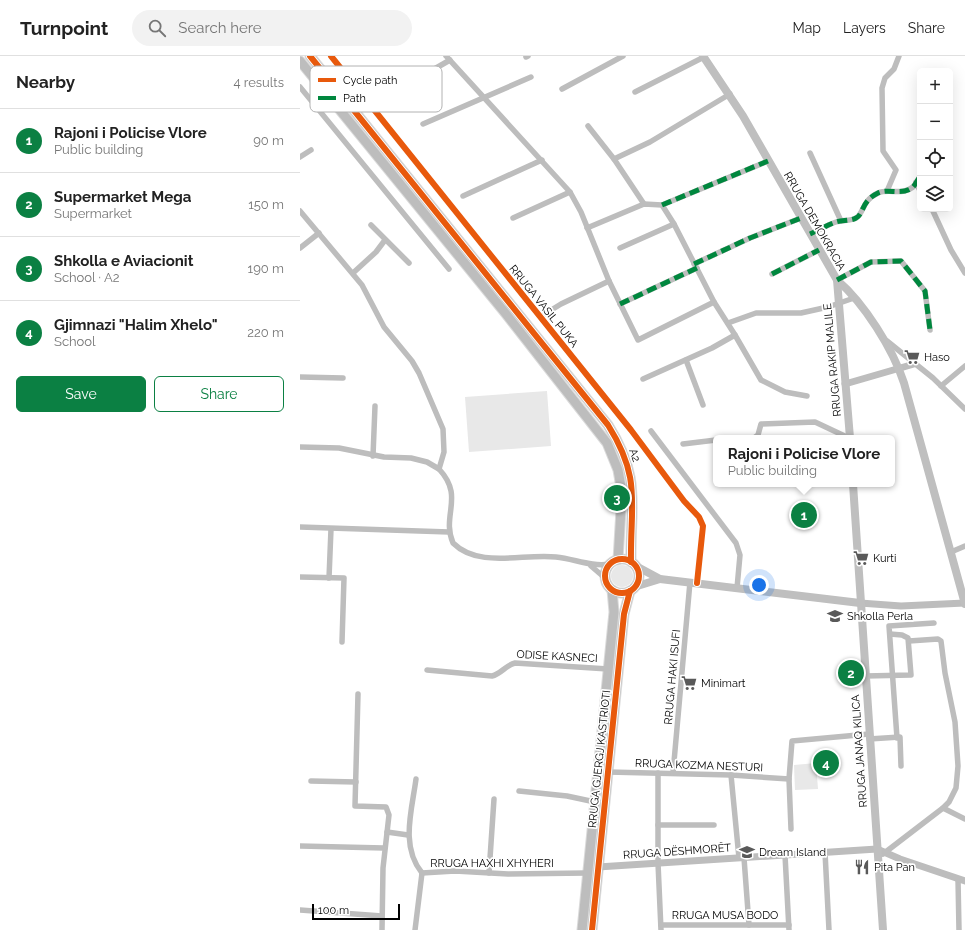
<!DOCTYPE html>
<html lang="en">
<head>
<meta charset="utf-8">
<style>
	body { margin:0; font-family:Raleway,sans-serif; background:#f2f2f2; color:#222 }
	.controls { position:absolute; right:12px; top:12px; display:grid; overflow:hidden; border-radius:6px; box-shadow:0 4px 16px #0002 }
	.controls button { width:36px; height:36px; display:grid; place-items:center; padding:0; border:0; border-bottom:1px solid #e0e0e0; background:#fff; color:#222; font:20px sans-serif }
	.scale { position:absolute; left:12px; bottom:10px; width:88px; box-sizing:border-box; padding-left:4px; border:2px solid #000; border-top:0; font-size:11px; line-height:14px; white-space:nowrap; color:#000; -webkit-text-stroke:3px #fff; paint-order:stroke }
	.you { position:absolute; left:459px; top:529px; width:14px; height:14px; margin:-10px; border:3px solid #fff; border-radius:50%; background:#1a73e8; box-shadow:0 0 0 6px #1a73e833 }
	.badge { display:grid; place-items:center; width:26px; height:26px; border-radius:50%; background:#0b8043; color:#fff; font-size:13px; font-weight:700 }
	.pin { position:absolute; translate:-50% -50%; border:2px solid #fff; box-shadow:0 1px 4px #0006 }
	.popup { position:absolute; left:413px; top:379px; width:182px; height:52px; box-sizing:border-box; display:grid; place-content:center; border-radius:6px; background:#fff; filter:drop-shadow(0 1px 3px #0005); font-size:13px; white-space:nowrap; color:#767676 }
	.popup b { font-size:15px; color:#222 }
	.popup::after { content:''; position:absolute; left:50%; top:100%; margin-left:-8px; border:8px solid transparent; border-top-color:#fff }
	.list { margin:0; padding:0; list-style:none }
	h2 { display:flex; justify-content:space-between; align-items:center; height:52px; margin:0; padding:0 16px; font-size:17px }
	h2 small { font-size:13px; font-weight:400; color:#767676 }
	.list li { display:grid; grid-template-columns:26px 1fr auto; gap:12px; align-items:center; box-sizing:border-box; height:64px; padding:0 16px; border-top:1px solid #e0e0e0 }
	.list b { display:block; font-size:15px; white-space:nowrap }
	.list p { margin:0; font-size:13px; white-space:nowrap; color:#767676 }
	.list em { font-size:13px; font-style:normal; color:#767676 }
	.actions { display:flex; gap:8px; padding:12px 16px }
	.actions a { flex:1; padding:9px 0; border:1px solid #0b8043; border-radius:6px; text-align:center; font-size:14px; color:#0b8043 }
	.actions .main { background:#0b8043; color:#fff }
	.icon { flex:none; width:22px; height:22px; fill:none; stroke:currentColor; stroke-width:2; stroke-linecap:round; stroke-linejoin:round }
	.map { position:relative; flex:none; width:665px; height:874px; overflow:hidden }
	header { display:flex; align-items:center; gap:24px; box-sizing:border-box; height:56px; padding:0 20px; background:#fff; border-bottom:1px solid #e0e0e0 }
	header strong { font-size:19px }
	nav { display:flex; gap:22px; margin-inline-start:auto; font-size:14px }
	.search { width:280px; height:36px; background:#f2f2f2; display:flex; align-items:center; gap:10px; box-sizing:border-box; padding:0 14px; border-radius:22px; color:#767676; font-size:15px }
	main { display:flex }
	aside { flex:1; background:#fff }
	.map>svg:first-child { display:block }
	.green { fill:#e8e8e8 }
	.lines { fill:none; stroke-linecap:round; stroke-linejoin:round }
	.primary-casing { stroke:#dbdbdb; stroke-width:11 }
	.minor { stroke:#bdbdbd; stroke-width:5.5 }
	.tertiary { stroke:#bdbdbd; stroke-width:7 }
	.secondary { stroke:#bfbfbf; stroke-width:8 }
	.primary { stroke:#bdbdbd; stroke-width:9 }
	.quiet { stroke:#00873e; stroke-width:5; stroke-dasharray:10 5; stroke-linecap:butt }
	.cycleway-casing { stroke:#fff; stroke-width:8 }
	.cycleway { stroke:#e8590c; stroke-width:6 }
	.labels { text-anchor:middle; stroke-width:3.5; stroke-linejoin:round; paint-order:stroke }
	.street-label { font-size:11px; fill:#000; stroke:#fff }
	.poi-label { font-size:11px; fill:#000; stroke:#fff; text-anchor:start }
	.key { fill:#fff; stroke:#b2b2b2; stroke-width:1 }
	.key-label { font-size:11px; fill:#000 }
</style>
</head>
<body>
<header>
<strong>Turnpoint</strong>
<div class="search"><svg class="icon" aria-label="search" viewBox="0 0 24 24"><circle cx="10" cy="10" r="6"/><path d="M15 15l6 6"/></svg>Search here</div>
<nav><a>Map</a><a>Layers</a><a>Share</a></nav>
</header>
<main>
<aside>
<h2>Nearby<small>4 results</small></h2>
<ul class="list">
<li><span class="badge">1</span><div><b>Rajoni i Policise Vlore</b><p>Public building</p></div><em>90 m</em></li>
<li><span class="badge">2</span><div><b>Supermarket Mega</b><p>Supermarket</p></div><em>150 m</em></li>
<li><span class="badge">3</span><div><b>Shkolla e Aviacionit</b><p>School · A2</p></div><em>190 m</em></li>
<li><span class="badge">4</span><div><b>Gjimnazi &quot;Halim Xhelo&quot;</b><p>School</p></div><em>220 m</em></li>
</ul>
<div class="actions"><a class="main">Save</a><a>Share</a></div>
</aside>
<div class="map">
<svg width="665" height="874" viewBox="0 0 665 874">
	<rect width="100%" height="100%" fill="#fff"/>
	<g class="green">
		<polygon points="247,335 251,390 169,396 165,341"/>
		<circle cx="322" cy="520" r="11"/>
		<polygon points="516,707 518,733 495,734 494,709"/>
	</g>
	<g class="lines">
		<defs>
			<g id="primary">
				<path d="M10,0L308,369C342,423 330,448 331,506"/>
				<polyline points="0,5 206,258 307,387 318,414 322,437 318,504"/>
				<circle cx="322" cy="520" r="17"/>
				<polyline points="282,874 314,556 312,534"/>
				<polyline points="292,874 324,558 330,535"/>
			</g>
		</defs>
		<use href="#primary" class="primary-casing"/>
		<g class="minor">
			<polyline points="31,0 331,374 384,445 399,461 403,470 397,527"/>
			<polyline points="146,0 270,136 281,156 309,225 338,284 414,246"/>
			<polyline points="226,1 228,0"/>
			<polyline points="110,27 150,4"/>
			<polyline points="0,31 149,213"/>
			<polyline points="262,33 323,0"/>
			<polyline points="335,36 404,1"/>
			<polyline points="123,68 231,21"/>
			<polyline points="288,70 314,103 344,148"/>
			<polyline points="510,97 541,165"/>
			<polyline points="0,101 11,94"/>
			<polyline points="314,103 350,86 430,38"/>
			<polyline points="616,126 620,135"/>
			<polyline points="587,135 596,114 583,95 582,32 585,22 594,13 599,0"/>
			<polyline points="163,140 242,104"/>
			<polyline points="362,149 468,105"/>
			<polyline points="632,153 651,194 665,217"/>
			<path d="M0,155L62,229L84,271L112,305L119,317L143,373L144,396L139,413C165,441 141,459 153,487C179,513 224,497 256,501C275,503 291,511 310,508"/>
			<polyline points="213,162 270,136"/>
			<polyline points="71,169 109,207"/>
			<polyline points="287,172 344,148 362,149 374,168 414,246 435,279 412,292 343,323"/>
			<path d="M510,178C519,174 527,169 536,166C542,164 551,165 556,162C564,158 561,145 578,137C589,132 602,140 613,131C616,128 617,124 620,121"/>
			<polyline points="0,192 19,177"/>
			<polyline points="320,192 374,168"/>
			<polyline points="394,208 450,182 501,162"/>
			<polyline points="53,217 76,196 85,184"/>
			<polyline points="472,218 519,194"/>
			<polyline points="537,224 571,206 601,205 625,235 630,274"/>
			<polyline points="320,248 397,212"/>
			<polyline points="240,261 261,248 309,225"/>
			<polyline points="428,267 456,257 501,257 528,251 554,242"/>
			<polyline points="435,279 461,324 485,336 507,340"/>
			<polyline points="587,285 633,322 665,353"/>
			<polyline points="386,304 403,349"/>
			<polyline points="0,321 43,322"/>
			<polyline points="641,330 665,310"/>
			<polyline points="351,375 436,487 440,499 437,532"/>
			<polyline points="454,382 458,379 461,368 515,366 549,382"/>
			<polyline points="383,388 416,384"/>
			<polyline points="0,391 39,392 84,401 111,402 127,406 139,413"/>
			<polyline points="73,400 75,350"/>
			<polyline points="0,471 149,476"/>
			<polyline points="651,496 665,490"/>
			<polyline points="291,510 305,522"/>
			<polyline points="0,521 44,522 42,586"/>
			<polyline points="29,522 31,473"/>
			<path d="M127,614L192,620C201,618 206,609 215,607L308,613"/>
			<polyline points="565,620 611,619 608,582 602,579 590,578"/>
			<polyline points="58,638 55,750 86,751 89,759 83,812 82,874"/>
			<polyline points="597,682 589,570 634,567"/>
			<polyline points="569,683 600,681 601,710"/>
			<polyline points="308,716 431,719 489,723"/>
			<polyline points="358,717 358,807 361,874"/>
			<polyline points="373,717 390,526"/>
			<polyline points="431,719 439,802"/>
			<path d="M116,723C112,754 100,790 122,817L155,815L208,818L287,817"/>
			<polyline points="11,725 56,726"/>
			<polyline points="219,735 267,740 295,746"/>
			<polyline points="643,752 665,763"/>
			<polyline points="358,769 414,769"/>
			<polyline points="491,773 489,723 492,685 569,678"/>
			<polyline points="87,776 108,779"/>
			<polyline points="0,790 84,792"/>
			<polyline points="525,796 529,874"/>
			<polyline points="583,798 643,752 649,746 656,732 658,710 655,666 645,617 641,585 638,583 609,585"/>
			<polyline points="485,799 489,874"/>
			<polyline points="444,802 449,869"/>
			<polyline points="189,817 194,743"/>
			<polyline points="658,823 659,874"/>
			<polyline points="0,854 82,860"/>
			<polyline points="361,869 489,869"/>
			<polyline points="115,874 122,817"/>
		</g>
		<g class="tertiary">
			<polyline points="545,328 614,308"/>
			<polyline points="560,547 601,550 665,547"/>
			<polyline points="298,811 577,793 600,803 665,825"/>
		</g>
		<g class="secondary">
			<path d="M403,0L443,60L537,224C564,247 593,293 604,327L665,548"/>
			<polyline points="537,224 550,382"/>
			<polyline points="553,428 583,874"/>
			<polyline points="334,509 360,523 560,547"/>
			<polyline points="334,531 360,523"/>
		</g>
		<use href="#primary" class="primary"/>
		<g class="quiet">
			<polyline points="362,149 468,105"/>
			<path d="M510,178C519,174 527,169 536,166C542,164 551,165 556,162C564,158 561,145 578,137C589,132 602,140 613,131C616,128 617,124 620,121"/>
			<polyline points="394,208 450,182 501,162"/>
			<polyline points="472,218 519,194"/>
			<polyline points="537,224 571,206 601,205 625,235 630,274"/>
			<polyline points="320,248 397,212"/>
		</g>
		<defs>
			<g id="cycleway">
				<path d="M10,0L308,369C342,423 330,448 331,506"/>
				<polyline points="31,0 331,374 384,445 399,461 403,470 397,527"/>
				<circle cx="322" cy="520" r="17"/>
				<polyline points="292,874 324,558 330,535"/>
			</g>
		</defs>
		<use href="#cycleway" class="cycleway-casing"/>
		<use href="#cycleway" class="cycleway"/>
	</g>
	<defs>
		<symbol id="supermarket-bare" viewBox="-9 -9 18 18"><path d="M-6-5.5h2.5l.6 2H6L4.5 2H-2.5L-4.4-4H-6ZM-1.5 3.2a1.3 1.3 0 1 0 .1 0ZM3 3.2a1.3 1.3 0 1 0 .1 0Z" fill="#595959" stroke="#fff" stroke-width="2.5" paint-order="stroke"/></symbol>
		<symbol id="school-bare" viewBox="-9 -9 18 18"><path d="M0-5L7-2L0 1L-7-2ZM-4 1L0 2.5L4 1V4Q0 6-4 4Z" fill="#595959" stroke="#fff" stroke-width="2.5" paint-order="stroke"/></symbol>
		<symbol id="restaurant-bare" viewBox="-9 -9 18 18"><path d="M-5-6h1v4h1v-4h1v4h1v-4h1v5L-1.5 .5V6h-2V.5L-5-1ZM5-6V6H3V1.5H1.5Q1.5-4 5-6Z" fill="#595959" stroke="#fff" stroke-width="2.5" paint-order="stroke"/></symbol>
	</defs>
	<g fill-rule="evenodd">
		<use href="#supermarket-bare" x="601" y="290" width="22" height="22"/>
		<use href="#supermarket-bare" x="550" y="491" width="22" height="22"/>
		<use href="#school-bare" x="524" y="549" width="22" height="22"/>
		<use href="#supermarket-bare" x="378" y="616" width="22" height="22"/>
		<use href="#school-bare" x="436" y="785" width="22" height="22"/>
		<use href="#restaurant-bare" x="551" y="800" width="22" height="22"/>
	</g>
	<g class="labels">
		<g class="street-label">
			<text transform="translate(515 165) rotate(60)" y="4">RRUGA DEMOKRACIA</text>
			<text transform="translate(244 250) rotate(51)" y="4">RRUGA VASIL PUKA</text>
			<text transform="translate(532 304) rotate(-95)" y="4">RRUGA RAKIP MALILE</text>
			<text transform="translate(335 399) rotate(70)" y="4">A2</text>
			<text transform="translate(257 600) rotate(3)" y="4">ODISE KASNECI</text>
			<text transform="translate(372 621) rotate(-85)" y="4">RRUGA HAKI ISUFI</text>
			<text transform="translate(559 695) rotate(-94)" y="4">RRUGA JANAQ KILICA</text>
			<text transform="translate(299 703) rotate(-84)" y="4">RRUGA GJERGJ KASTRIOTI</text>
			<text transform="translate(399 709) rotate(2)" y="4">RRUGA KOZMA NESTURI</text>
			<text transform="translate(377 795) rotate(-4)" y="4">RRUGA DËSHMORËT</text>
			<text x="192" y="811">RRUGA HAXHI XHYHERI</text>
			<text x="425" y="863">RRUGA MUSA BODO</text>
		</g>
		<g class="poi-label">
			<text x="624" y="305">Haso</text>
			<text x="573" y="506">Kurti</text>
			<text x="547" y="564">Shkolla Perla</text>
			<text x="401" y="631">Minimart</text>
			<text x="459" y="800">Dream Island</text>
			<text x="574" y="815">Pita Pan</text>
		</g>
	</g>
	<rect x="10" y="10" width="132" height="46" rx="6" class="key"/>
	<rect x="18" y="22" width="18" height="4" fill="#e8590c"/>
	<rect x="18" y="40" width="18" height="4" fill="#00873e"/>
	<g class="key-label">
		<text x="43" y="28">Cycle path</text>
		<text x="43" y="46">Path</text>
	</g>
</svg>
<div class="controls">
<button>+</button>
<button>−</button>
<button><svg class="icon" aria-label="locate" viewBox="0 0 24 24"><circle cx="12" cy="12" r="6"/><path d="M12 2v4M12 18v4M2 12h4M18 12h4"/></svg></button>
<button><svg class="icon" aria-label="layers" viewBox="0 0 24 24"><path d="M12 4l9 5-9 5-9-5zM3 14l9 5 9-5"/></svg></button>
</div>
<div class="scale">100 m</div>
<div class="you"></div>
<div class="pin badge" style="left:504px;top:459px">1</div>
<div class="popup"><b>Rajoni i Policise Vlore</b>Public building</div>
<div class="pin badge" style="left:551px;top:617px">2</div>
<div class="pin badge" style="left:317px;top:442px">3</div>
<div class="pin badge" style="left:526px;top:707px">4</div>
</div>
</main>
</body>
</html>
